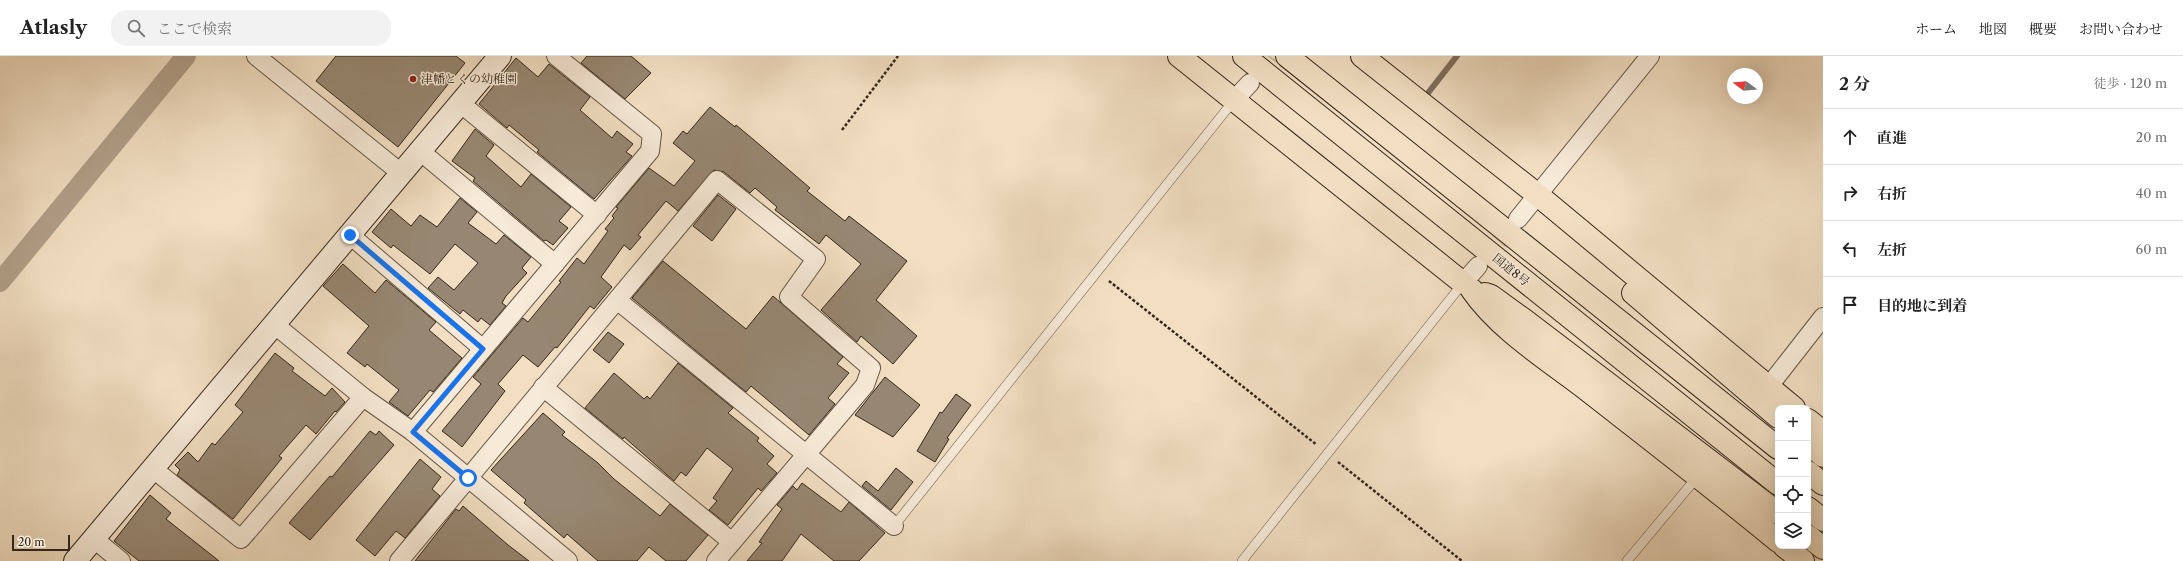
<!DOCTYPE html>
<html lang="ja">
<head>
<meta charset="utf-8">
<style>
	body { margin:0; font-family:"Libre Caslon Text","Noto Serif JP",serif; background:#f2f2f2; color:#222 }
	.controls { position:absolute; right:12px; bottom:12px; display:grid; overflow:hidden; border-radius:8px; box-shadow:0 4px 16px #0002 }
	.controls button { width:36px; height:36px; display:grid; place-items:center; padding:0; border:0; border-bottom:1px solid #e0e0e0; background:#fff; color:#222; font:20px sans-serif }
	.compass { position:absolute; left:1727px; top:12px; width:36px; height:36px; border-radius:50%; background:#fff; box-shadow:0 4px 16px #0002; rotate:286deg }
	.scale { position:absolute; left:12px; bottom:10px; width:58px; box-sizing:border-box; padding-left:4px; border:2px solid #34271b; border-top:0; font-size:11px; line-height:14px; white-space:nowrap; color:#34271b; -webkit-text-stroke:3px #f7ead8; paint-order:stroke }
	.stop { position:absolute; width:12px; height:12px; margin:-9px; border:3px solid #1a73e8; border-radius:50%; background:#fff }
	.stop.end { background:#1a73e8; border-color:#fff; box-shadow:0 1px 4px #0008 }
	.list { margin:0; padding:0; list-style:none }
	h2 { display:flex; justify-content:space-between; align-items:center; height:52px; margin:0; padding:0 16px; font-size:17px }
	h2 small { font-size:13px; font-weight:400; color:#767676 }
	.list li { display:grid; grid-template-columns:26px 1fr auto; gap:12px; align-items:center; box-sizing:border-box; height:56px; padding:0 16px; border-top:1px solid #e0e0e0 }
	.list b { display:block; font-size:15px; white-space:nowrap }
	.list em { font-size:13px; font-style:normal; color:#767676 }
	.icon { flex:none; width:22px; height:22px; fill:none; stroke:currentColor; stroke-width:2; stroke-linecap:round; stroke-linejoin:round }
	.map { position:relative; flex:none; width:1823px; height:505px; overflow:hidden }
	header { display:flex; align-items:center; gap:24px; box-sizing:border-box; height:56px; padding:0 20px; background:#fff; border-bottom:1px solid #e0e0e0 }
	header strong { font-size:19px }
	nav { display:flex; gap:22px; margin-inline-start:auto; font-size:14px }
	.search { width:280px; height:36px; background:#f2f2f2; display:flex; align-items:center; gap:10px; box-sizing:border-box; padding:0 14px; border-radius:16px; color:#767676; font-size:15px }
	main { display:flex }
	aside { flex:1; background:#fff }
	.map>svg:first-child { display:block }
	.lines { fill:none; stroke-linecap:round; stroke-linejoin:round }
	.stream { stroke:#7f705e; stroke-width:6 }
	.canal { stroke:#b1a08a; stroke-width:20 }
	.building { fill:#978772; stroke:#34271b }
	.street-tunnel { stroke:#ccbaa1; stroke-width:18; stroke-dasharray:18 9; stroke-linecap:butt }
	.lane-casing { stroke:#645545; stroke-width:10 }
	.street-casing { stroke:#645545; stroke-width:20 }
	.secondary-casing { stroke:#34271b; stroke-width:24 }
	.highway-casing { stroke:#34271b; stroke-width:24 }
	.path { stroke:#34271b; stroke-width:2.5; stroke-dasharray:3 2; stroke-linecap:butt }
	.lane { stroke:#f7ead8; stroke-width:9 }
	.street { stroke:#f7ead8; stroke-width:18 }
	.secondary { stroke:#f7ead8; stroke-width:22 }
	.highway { stroke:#f2dfc3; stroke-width:22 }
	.route { stroke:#1a73e8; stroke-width:5 }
	.poi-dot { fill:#8f2418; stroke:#f7ead8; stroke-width:1.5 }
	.labels { text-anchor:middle; stroke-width:3; stroke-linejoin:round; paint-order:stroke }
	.poi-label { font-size:12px; fill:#34271b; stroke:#f7ead8; text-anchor:start }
	.street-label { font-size:12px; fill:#34271b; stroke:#f7ead8 }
</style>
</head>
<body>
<header>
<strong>Atlasly</strong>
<div class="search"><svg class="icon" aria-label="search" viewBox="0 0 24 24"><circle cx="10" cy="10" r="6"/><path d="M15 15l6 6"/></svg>ここで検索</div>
<nav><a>ホーム</a><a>地図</a><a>概要</a><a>お問い合わせ</a></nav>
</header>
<main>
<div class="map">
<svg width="1823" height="505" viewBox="0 0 1823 505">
	<rect width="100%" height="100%" fill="#f2dfc3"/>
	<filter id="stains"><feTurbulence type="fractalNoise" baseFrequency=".005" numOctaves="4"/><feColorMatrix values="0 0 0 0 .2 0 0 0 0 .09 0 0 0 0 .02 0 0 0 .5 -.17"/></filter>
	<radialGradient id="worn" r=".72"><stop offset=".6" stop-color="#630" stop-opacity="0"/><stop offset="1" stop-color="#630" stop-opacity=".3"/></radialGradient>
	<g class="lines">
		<polyline class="stream" points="1428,37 1457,0"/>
		<polyline class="canal" points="0,226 186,0"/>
	</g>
	<g class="building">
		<polygon points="336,0 456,0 465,7 398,91 316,25"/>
		<polygon points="587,0 631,0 651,17 625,43 581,7"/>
		<polygon points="516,2 538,21 549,8 590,41 580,54 612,82 617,75 633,88 626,96 632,100 594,143 537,96 539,94 509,69 507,72 479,48"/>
		<polygon points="710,51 735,71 736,69 754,84 810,132 807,135 845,165 849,160 907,205 876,244 917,280 893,308 861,280 857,286 821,254 861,208 826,179 819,188 775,154 777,151 755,132 750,137 724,116 714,114 678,155 666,145 638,179 641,181 630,194 624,189 601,221 612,231 594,253 590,250 557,292 555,291 538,311 523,299 498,328 505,335 462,391 455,385 442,375 481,328 473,321 523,262 528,266 561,226 559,225 577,202 584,208 608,175 605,173 614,162 612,160 618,152 616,151 649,112 674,130 695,105 673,87 683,75 687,78"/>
		<polygon points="475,73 494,89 486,100 521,131 531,118 571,151 559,165 568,172 553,189 546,184 544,185 473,125 475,122 452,105"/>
		<polygon points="718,139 736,153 712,185 693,170"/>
		<polygon points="460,142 477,156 468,167 496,188 504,179 531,201 522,212 527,217 506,240 502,247 506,250 490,269 481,262 478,266 463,254 460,258 428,232 438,221 454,234 478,207 455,188 430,218 393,189 391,192 372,176 391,153 411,170 420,159 437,171"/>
		<polygon points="663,205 746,273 773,240 843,301 837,308 849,317 828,342 835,348 809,379 751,330 746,336 632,242"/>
		<polygon points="343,208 375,237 386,224 436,266 429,274 462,302 433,336 430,334 408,360 389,346 399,334 367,308 365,311 347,297 369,270 323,230"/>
		<polygon points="608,276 624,288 609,307 593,294"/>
		<polygon points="275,297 294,312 292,315 325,340 332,332 345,346 336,356 335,355 316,378 306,369 279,400 282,402 233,463 177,419 180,414 175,409 188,396 198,406 212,387 215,389 243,356 235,349"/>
		<polygon points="678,307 733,352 728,357 759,382 757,385 774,400 767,408 777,417 761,435 758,432 728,469 709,454 717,445 713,442 733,413 707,392 686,420 681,416 674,425 624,381 623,383 585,352 614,317 644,343 647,340 650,343"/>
		<polygon points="885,321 920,349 893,381 855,359"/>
		<polygon points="956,338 971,349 947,382 949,383 935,406 917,395 940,356 942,357"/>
		<polygon points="543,357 565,376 562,379 598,407 614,423 660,460 670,448 708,479 686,505 666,505 649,491 637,505 598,505 567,478 564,482 524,447 526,444 491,414"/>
		<polygon points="370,375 376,379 379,375 394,389 310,484 289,467 330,420 332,421"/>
		<polygon points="420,403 441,421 432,433 440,440 405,482 396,475 375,500 356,484"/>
		<polygon points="896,412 913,426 891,454 862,430 866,425 878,435"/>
		<polygon points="802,427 841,456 849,446 885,477 859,505 834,505 801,478 782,505 747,505 762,487 759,486 782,453 777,449 793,430 797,434"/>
		<polygon points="150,439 171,457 166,463 219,505 139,505 114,485"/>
		<polygon points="463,450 508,489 529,505 415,505 456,453 459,455"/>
	</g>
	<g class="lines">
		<g class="street-tunnel">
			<polyline points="1253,23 1270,0"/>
			<polyline points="1481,206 1516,165"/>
		</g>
		<defs>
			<g id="lane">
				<polyline points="894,470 1235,43"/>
				<polyline points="1242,505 1463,227"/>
				<polyline points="1627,505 1698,420"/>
			</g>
			<g id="street">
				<polyline points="256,0 401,117"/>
				<polyline points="1235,43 1250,27"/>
				<polyline points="460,47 597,159"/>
				<polyline points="420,95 555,208"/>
				<polyline points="1518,163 1650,0"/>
				<polyline points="350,179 483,293"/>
				<polyline points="1472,234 1463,227 1478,210"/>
				<polyline points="617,244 894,470"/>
				<polyline points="275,269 363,341 413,376 568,505"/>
				<polyline points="1769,330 1823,261"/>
				<polyline points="543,331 732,486"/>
				<polyline points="413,376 650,95 652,78 556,0"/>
				<polyline points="152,412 241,483 363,341"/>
				<polyline points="94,483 121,505"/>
				<polyline points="399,505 717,124 816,203 789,241 871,312 865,329 716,505"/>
			</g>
			<polyline id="secondary" points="75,505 500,0"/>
			<g id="highway">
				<polyline points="1179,0 1463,227"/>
				<polyline points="1244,0 1778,428"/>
				<polyline points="1287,0 1778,392"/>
				<polyline points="1362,0 1539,140 1794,352"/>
				<path d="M1472,234C1500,274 1547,303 1586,333C1650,383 1715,433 1778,485"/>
				<polyline points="1633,237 1778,361"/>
				<polyline points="1485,238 1491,240 1527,266 1778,457"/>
				<polyline points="1808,364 1823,376"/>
				<polyline points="1808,387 1823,400"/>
				<polyline points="1808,416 1823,428"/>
				<polyline points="1808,452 1823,464"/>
				<polyline points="1808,480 1823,492"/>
				<polyline points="1784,490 1803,505"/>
			</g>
		</defs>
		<use href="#lane" class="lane-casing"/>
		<use href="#street" class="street-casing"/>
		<use href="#secondary" class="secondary-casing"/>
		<use href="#highway" class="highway-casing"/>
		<g class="path">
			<polyline points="842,74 898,0"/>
			<polyline points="1109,225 1317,389"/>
			<polyline points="1338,406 1462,505"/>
		</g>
		<use href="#lane" class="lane"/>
		<use href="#street" class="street"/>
		<use href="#secondary" class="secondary"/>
		<use href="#highway" class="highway"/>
	</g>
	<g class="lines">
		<polyline class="route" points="350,179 483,293 413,376 468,422"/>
	</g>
	<circle class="poi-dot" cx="413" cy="23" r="4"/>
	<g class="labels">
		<g class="poi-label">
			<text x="421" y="27">津幡とくの幼稚園</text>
		</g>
		<g class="street-label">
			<text transform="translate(1511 214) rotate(39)" y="4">国道8号</text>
		</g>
	</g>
	<rect width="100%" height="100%" filter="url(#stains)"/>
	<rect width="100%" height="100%" fill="url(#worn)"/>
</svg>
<div class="controls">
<button>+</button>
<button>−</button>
<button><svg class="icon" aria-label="locate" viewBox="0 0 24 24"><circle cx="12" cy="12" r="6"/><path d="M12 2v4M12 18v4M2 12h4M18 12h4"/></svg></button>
<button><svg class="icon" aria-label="layers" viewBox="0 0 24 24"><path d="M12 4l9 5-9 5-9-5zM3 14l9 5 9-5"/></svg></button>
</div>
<svg class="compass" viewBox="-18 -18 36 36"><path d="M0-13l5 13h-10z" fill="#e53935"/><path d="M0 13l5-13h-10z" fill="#767676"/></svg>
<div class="scale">20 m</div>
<div class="stop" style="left:468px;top:422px"></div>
<div class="stop end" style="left:350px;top:179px"></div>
</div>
<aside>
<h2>2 分<small>徒歩 · 120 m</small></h2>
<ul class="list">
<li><svg class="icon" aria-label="ahead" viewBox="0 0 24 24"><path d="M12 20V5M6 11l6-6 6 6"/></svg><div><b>直進</b></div><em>20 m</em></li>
<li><svg class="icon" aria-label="right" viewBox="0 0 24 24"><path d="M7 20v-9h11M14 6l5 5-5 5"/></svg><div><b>右折</b></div><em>40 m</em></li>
<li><svg class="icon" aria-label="left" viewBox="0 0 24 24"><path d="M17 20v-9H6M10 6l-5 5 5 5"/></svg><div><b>左折</b></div><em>60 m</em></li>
<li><svg class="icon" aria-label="arrive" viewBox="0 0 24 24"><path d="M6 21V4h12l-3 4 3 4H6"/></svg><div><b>目的地に到着</b></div></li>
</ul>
</aside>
</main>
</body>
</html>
